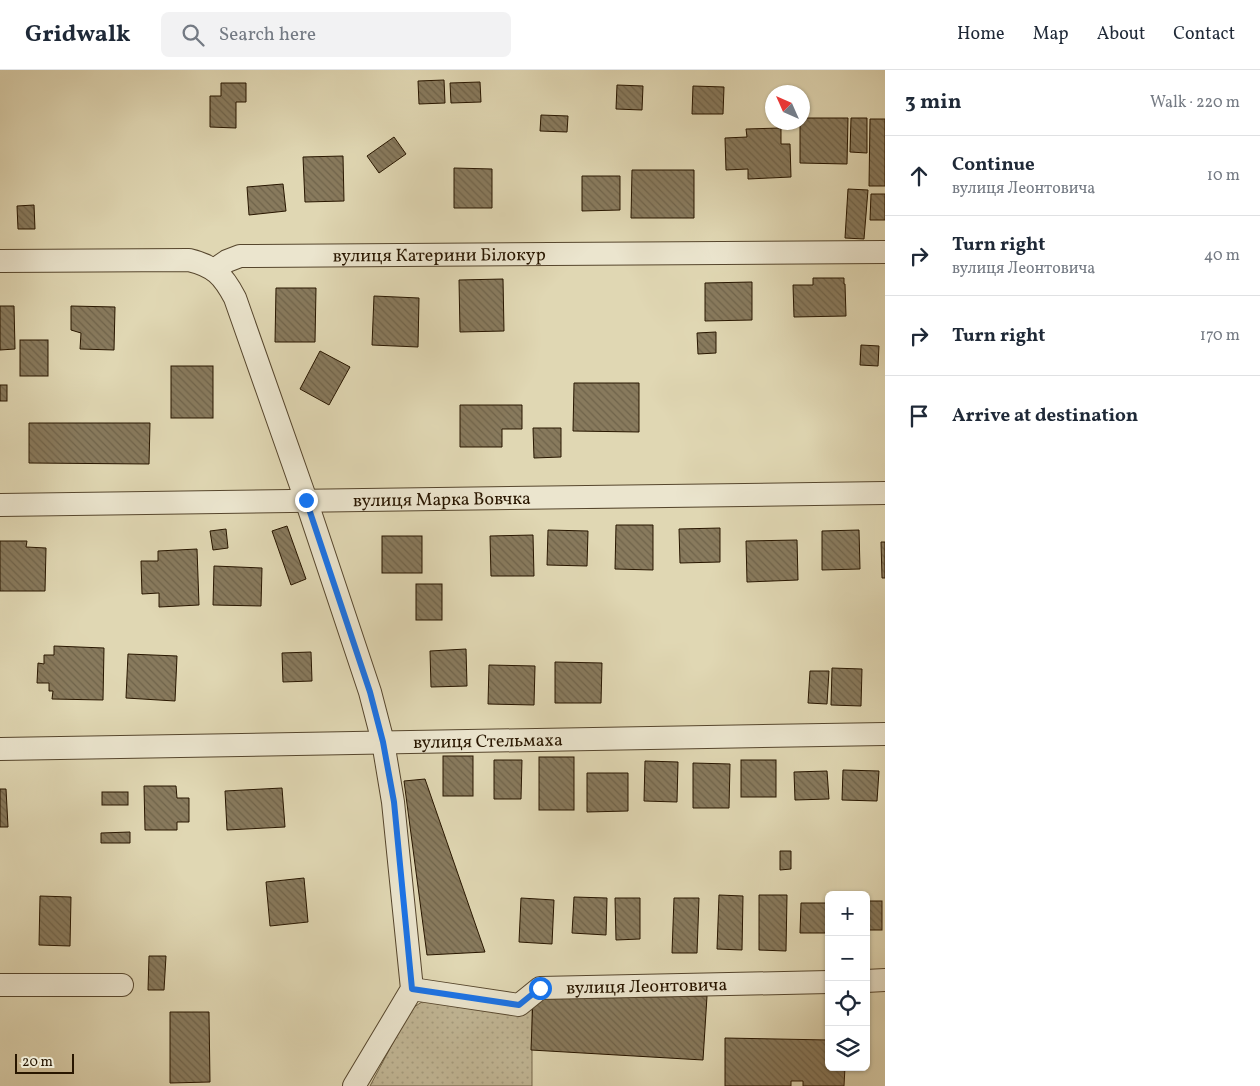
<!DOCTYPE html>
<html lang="en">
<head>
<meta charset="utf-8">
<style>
	body { margin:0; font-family:Vollkorn,serif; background:#f2f2f3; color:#1f2937 }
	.controls { position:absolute; right:15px; bottom:15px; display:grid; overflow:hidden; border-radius:8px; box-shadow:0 1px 4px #0004 }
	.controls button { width:45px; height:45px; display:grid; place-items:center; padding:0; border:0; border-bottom:1px solid #e0e1e3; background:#fff; color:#1f2937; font:25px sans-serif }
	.compass { position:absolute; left:765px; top:15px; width:45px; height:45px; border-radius:50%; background:#fff; box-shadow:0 1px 4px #0004; rotate:315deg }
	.scale { position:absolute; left:15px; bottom:12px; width:59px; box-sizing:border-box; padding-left:5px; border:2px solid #281600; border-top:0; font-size:14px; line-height:18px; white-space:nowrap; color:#281600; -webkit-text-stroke:4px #ebe5ce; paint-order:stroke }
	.stop { position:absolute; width:15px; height:15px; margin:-11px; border:4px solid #1a73e8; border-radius:50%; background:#fff }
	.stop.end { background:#1a73e8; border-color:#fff; box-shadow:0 1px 5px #0008 }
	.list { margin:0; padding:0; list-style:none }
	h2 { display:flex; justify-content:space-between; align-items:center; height:65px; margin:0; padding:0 20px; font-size:21px }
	h2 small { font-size:16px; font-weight:400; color:#747a83 }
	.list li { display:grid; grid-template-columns:32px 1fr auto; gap:15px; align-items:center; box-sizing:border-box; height:80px; padding:0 20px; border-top:1px solid #e0e1e3 }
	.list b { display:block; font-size:19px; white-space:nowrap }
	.list p { margin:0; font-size:16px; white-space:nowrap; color:#747a83 }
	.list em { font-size:16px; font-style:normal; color:#747a83 }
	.icon { flex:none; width:28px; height:28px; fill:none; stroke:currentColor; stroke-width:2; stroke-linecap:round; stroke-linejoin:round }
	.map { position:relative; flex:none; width:885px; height:1016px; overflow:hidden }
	header { display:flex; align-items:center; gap:30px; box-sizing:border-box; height:70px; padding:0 25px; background:#fff; border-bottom:1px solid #e0e1e3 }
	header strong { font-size:24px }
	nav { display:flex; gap:28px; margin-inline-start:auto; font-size:18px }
	.search { width:350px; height:45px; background:#f2f2f3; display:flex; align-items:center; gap:12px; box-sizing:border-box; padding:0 18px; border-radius:8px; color:#747a83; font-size:19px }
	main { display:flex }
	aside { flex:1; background:#fff }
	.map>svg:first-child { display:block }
	.grass { fill:url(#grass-dots); stroke:#74664a }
	.building { fill:url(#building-back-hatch); stroke:#281600 }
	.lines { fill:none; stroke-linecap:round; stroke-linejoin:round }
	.street-casing { stroke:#56462d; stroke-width:24 }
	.street { stroke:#ebe5ce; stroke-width:22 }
	.route { stroke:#1a73e8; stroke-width:6 }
	.labels { text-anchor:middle; stroke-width:4.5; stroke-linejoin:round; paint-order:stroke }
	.street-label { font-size:18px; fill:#281600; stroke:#ebe5ce }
</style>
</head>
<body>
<header>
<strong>Gridwalk</strong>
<div class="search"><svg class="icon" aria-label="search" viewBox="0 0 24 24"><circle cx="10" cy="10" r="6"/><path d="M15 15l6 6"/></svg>Search here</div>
<nav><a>Home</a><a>Map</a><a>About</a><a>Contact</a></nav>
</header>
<main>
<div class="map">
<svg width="885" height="1016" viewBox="0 0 885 1016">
	<defs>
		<pattern id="grass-dots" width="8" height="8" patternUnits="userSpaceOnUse" patternTransform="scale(1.25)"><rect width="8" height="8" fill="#c1b695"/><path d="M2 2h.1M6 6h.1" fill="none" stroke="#a69c7f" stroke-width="1.8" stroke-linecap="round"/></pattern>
		<pattern id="building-back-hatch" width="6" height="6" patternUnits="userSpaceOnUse" patternTransform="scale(1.25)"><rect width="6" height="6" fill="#887a5d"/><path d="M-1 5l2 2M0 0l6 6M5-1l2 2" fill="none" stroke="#6f634a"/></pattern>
	</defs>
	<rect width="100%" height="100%" fill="#e0d7b3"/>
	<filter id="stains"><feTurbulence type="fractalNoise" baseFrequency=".004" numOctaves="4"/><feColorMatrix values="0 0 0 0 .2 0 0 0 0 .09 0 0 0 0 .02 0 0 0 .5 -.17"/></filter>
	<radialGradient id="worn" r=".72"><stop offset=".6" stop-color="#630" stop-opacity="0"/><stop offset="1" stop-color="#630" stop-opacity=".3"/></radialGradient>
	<polygon class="grass" points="425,930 532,940 532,1016 370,1016 411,939"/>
	<g class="building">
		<polygon points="444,10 445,33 419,34 418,11"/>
		<polygon points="480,12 481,32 451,33 450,13"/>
		<polygon points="221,13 246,13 246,32 236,32 236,58 210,57 210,26 221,26"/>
		<polygon points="617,15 643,16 642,40 616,39"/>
		<polygon points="693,16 724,17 723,44 692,44"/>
		<polygon points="541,45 568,46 567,62 540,61"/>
		<polygon points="802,48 848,48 847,94 800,93 800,52 802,52"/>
		<polygon points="851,48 867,48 867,83 850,82"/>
		<polygon points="870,49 885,49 885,116 869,116"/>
		<polygon points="781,58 781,74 790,74 791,107 748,109 748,99 726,100 725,68 747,67 746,59"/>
		<polygon points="394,67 406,84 379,103 367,86"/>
		<polygon points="343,86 344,131 305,132 303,87"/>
		<polygon points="454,98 492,99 492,138 454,138"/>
		<polygon points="632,100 694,100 694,148 631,148"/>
		<polygon points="582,106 620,106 620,140 582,141"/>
		<polygon points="283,114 286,141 249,145 247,117"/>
		<polygon points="848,119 868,120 864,169 845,168"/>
		<polygon points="871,124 885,124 885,150 870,150"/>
		<polygon points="34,135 35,159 18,159 17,136"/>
		<polygon points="813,208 844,208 844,214 845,214 846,246 794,247 793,215 813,215"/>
		<polygon points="503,209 504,261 460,262 459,210"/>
		<polygon points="752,212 752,250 705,251 705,213"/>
		<polygon points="276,218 316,218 315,272 275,272"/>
		<polygon points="374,226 419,228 418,277 372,275"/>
		<polygon points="0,236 14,236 15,279 0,280"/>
		<polygon points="71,236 115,237 114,280 80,279 81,263 71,260"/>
		<polygon points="716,262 716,283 698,284 697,263"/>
		<rect x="20" y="270" width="28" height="36"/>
		<polygon points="861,275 879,276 878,296 860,295"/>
		<polygon points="320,281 350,297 329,335 300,319"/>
		<rect x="171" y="296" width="42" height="52"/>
		<polygon points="574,313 639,313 639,362 573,361"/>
		<rect x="0" y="315" width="7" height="16"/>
		<polygon points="460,335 522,335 522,359 502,359 502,377 460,377"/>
		<polygon points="29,353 150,353 149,394 29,393"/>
		<polygon points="533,358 561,358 561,387 534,388"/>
		<polygon points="616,455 653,455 653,500 615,499"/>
		<polygon points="287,456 306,509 291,515 272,461"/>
		<polygon points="720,458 720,492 680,493 679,459"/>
		<polygon points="226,459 228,478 213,480 210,461"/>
		<polygon points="548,460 588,461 587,496 547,495"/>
		<polygon points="859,460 860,499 822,500 822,461"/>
		<polygon points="533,465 534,506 491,506 490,466"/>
		<rect x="382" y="466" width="40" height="37"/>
		<polygon points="797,470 798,510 747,512 746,471"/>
		<polygon points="0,471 27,471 26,477 46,478 45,521 0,521"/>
		<polygon points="881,472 885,472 885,508 882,508"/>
		<polygon points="197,479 199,535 159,537 159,523 142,524 141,491 158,491 158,481"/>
		<polygon points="214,496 262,498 261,536 213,535"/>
		<rect x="416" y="514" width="26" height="36"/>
		<polygon points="54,576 104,578 103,630 52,629 53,621 49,621 49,613 37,613 38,593 44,594 44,585 54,585"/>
		<polygon points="466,579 467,616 431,617 430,581"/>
		<polygon points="311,582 312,611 283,612 282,583"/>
		<polygon points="128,584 177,586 175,631 126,628"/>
		<polygon points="555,592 602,593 601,633 555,633"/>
		<polygon points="489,595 535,596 534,635 488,634"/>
		<polygon points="832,598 862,599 861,636 831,635"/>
		<polygon points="810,601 829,601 827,634 808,633"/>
		<rect x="443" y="686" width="30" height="40"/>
		<rect x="539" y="687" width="35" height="53"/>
		<polygon points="494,690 522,690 521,729 494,729"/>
		<rect x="741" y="690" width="35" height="37"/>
		<polygon points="645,691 678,692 677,732 644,731"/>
		<polygon points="693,693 730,694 729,738 693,738"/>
		<polygon points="843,700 879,701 877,731 842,730"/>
		<polygon points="827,701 829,729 795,730 794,702"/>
		<polygon points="587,703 628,703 628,741 587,742"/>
		<polygon points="425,709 485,882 427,885 404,711"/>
		<polygon points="144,716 176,716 177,728 189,728 189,752 177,752 177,760 145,760"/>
		<polygon points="282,718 285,757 227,760 225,721"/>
		<polygon points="0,719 6,719 8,757 0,757"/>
		<rect x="102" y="722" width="26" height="13"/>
		<polygon points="130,762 130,773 101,773 101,763"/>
		<polygon points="780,781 791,781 791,799 780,800"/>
		<polygon points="304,808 308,852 270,856 266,812"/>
		<polygon points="719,825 743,826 742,880 717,879"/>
		<polygon points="759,825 787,825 786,881 759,880"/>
		<polygon points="40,826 71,827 70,876 39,875"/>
		<polygon points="574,827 607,828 606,865 572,863"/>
		<polygon points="521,828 554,830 552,874 519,872"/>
		<polygon points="615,828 640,828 640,869 616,870"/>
		<polygon points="674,828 699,828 697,883 672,883"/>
		<rect x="866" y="831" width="16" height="29"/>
		<polygon points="801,833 829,833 829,863 800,863"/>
		<polygon points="149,886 166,886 164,920 148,920"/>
		<polygon points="707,926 703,990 531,980 533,929"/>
		<polygon points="170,942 209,942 210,1012 170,1013"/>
		<polygon points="725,968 829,970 829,997 845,997 844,1016 803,1016 803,1011 791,1011 791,1016 725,1016"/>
	</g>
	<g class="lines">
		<defs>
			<g id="street">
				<path d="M0,191L189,190C214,196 223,205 235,228L306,430L370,622L383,672L393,732L412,919L354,1016"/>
				<path id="s1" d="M214,200L227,191L240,186L885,182"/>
				<path id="s2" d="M0,435L885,423"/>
				<path id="s3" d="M0,679L885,664"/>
				<polyline points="866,911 885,910"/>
				<polyline points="0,915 122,915"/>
				<path id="s4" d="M412,919L519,935L540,918L829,912"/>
			</g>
		</defs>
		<use href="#street" class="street-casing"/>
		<use href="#street" class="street"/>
	</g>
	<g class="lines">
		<polyline class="route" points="306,430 370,622 383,672 394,732 412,919 519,935 540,918"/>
	</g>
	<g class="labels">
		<g class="street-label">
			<text dy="6" stroke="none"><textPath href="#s1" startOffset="229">вулиця Катерини Білокур</textPath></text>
			<text dy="6" stroke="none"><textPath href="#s2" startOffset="442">вулиця Марка Вовчка</textPath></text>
			<text dy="6" stroke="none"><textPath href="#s3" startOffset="488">вулиця Стельмаха</textPath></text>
			<text dy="6" stroke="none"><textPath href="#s4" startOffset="242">вулиця Леонтовича</textPath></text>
		</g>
	</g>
	<rect width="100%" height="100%" filter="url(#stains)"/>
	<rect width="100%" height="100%" fill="url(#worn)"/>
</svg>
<div class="controls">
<button>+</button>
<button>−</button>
<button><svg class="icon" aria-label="locate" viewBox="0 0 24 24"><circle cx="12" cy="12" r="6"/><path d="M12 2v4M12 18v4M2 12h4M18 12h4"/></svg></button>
<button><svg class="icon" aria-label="layers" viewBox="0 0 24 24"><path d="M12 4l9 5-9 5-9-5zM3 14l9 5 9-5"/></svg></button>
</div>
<svg class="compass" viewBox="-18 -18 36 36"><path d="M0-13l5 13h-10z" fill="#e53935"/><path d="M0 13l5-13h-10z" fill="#747a83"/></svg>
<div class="scale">20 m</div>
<div class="stop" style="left:540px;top:918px"></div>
<div class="stop end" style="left:306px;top:430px"></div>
</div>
<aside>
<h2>3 min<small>Walk · 220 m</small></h2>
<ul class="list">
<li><svg class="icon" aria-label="ahead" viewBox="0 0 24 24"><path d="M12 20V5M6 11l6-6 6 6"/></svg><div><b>Continue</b><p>вулиця Леонтовича</p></div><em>10 m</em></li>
<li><svg class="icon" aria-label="right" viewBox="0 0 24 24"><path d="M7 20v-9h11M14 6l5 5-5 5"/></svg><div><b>Turn right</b><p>вулиця Леонтовича</p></div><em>40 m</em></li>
<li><svg class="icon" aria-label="right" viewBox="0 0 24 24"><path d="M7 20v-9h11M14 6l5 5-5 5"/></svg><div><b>Turn right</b></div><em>170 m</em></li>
<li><svg class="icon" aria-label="arrive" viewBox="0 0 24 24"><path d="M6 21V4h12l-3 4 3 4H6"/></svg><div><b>Arrive at destination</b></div></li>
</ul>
</aside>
</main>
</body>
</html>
